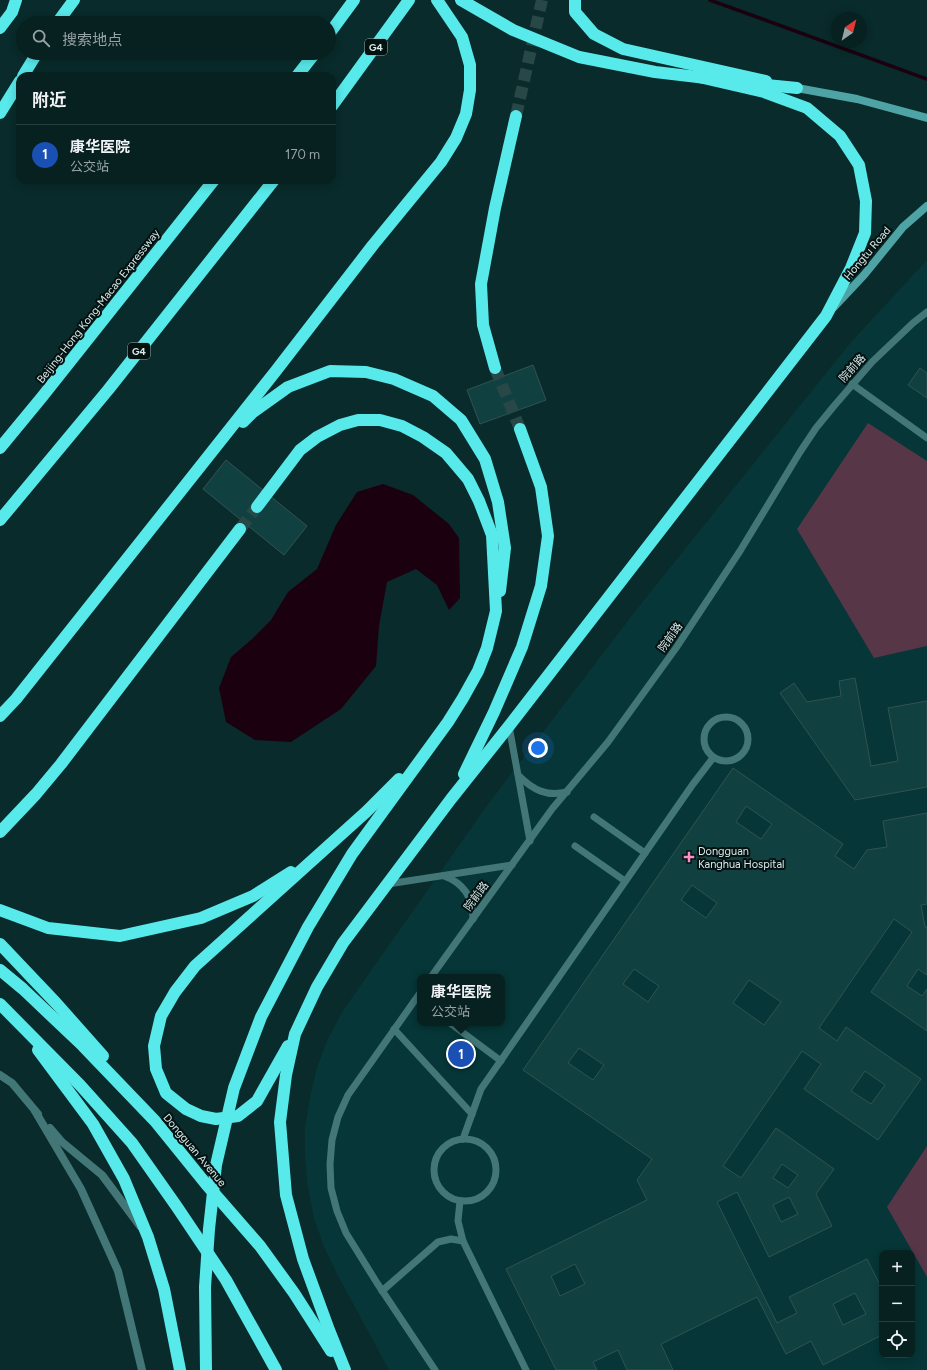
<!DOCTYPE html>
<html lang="zh">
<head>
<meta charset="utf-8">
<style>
	body { margin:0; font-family:Figtree,"Noto Sans SC",sans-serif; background:#102829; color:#f1f3f6 }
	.controls { position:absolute; right:12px; bottom:12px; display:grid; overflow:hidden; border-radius:8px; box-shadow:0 2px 10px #0003 }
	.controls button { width:36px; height:36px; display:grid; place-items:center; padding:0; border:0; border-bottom:1px solid #283e3e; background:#072020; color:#f1f3f6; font:20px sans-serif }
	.compass { position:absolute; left:831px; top:12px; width:36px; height:36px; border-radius:50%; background:#072020; box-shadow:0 2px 10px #0003; rotate:35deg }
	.you { position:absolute; left:538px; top:748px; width:14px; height:14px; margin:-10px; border:3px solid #fff; border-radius:50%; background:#1a73e8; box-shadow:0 0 0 6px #1a73e833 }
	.badge { display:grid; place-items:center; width:26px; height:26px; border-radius:50%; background:#d93025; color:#fff; font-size:13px; font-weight:700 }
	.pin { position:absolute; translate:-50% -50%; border:2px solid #fff; box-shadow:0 1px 4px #0006 }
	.popup { position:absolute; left:417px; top:974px; width:88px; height:52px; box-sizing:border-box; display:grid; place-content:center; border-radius:8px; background:#072020; filter:drop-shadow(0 1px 3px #0005); font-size:13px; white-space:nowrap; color:#98a3a5 }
	.popup b { font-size:15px; color:#f1f3f6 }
	.popup::after { content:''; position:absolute; left:50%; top:100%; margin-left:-8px; border:8px solid transparent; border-top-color:#072020 }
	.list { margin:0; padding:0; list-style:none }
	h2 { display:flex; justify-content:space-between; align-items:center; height:52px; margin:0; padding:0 16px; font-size:17px }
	h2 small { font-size:13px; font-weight:400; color:#98a3a5 }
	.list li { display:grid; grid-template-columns:26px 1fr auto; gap:12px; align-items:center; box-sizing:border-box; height:60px; padding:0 16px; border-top:1px solid #283e3e }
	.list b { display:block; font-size:15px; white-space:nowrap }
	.list p { margin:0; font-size:13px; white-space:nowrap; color:#98a3a5 }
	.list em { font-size:13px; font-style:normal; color:#98a3a5 }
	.icon { flex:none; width:22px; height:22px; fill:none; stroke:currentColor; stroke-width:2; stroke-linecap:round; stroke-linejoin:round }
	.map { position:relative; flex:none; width:927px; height:1370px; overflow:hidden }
	.search { position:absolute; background:#072020; box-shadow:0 2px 10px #0003; left:16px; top:16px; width:320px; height:44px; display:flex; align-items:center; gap:10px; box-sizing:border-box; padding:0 14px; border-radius:22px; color:#98a3a5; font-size:15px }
	.panel { position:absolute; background:#072020; box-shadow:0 2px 10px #0003; left:16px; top:72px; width:320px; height:112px; border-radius:12px }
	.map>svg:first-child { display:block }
	.built { fill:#063637; fill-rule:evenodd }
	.green { fill:#563647 }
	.water { fill:#1b000f }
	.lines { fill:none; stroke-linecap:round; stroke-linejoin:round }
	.stream { stroke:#1b000f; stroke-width:3.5 }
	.building { fill:#114041; stroke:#325252; fill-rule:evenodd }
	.highway-tunnel { stroke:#284848; stroke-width:12; stroke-dasharray:12 6; stroke-linecap:butt }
	.lane { stroke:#437676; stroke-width:7 }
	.street { stroke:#437676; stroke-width:8 }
	.secondary { stroke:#4ea4a5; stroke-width:8 }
	.highway { stroke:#58e9ea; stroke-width:12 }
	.poi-dot { fill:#fa8fc8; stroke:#041111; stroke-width:1.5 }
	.labels { text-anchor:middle; stroke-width:4; stroke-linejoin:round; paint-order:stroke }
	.shield { fill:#041111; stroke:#98a9a9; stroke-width:1 }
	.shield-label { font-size:10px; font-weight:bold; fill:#d8eaea }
	.street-label { font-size:11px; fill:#d8eaea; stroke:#041111 }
	.poi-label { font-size:11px; fill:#d8eaea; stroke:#041111; text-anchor:start }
</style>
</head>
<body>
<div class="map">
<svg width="927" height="1370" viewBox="0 0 927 1370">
	<rect width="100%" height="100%" fill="#092b2b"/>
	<path class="built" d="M927,260V1370H389L337,1274L324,1247L314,1218L308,1188L305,1158V1127L310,1097L317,1067L328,1039L342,1012L488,804L636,610L851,342ZM420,977H502V1023H420ZM882,1253H912V1355H882Z"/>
	<g class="green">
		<polygon points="868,423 927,461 927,646 874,658 797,529"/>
		<polygon points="927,1146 927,1277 887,1207"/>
	</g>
	<polygon class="water" points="383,484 413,495 449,524 459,538 460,598 449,610 437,585 416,569 387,582 379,626 376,666 341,709 291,742 255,740 226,722 219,688 231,657 251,640 271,620 288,592 317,569 336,525 357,492"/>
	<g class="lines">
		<polyline class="stream" points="710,0 927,79"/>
	</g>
	<g class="building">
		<polygon points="533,365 546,400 480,424 467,390"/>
		<polygon points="920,368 927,373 927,398 908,385"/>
		<polygon points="226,460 307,526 284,555 203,489"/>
		<polygon points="855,678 871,766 898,761 888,708 927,701 927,787 855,800 780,693 794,683 807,702 841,696 839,681"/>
		<path d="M733,768L843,844L835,856L854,869L867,850L887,847L883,821L927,813V904L921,905L925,927H927V975L918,969L907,986L922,996L927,989V1031L871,992L912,932L894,919L819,1028L837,1041L846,1027L921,1079L878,1140L804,1089L821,1064L802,1051L723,1166L741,1178L776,1128L834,1169L816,1194L832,1226L769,1257L737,1192L717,1202L777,1323L797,1313L789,1297L867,1259L882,1289V1335L823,1365L811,1341L786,1354L757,1297L661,1344L673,1370H627L618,1350L593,1362L597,1370H556L506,1269L647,1200L637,1180L652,1159L523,1070ZM746,806L772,824L761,839L736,822ZM692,885L717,903L706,918L681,900ZM634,969L659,986L648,1002L623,984ZM749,980L781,1002L764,1025L733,1003ZM579,1048L604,1065L593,1080L568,1063ZM865,1071L885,1085L871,1104L851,1091ZM782,1164L798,1175L788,1188L773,1178ZM789,1197L798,1214L781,1222L773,1205ZM575,1264L585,1284L560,1296L551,1276ZM855,1293L866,1314L843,1325L833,1304Z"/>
	</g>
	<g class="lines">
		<g class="highway-tunnel">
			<polyline points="516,116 542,0"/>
			<polyline points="495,368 520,429"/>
			<polyline points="240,529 257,507"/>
		</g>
		<g class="lane">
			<polyline points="852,384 927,438"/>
			<circle cx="726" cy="739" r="22"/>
			<polyline points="509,726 530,841"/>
			<path d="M519,776C533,790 547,797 567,792"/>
			<polyline points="594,817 645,853"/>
			<polyline points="575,846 625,881"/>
			<path d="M444,876C464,883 473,898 473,919"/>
			<polyline points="388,884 512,865"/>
			<polyline points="431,977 552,809 608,742 676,648 740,551 800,452 816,428 834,406 872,362 913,323 927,312"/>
			<polyline points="420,993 348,1095 338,1117 332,1140 330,1164 331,1188 337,1211 346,1233 377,1283 435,1370"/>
			<polyline points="450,1023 501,1061"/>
			<polyline points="394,1029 472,1114"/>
			<circle cx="465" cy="1170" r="31"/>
			<polyline points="463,1139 481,1089 693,784 713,758"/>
			<polyline points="460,1201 458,1221 463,1241 526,1370"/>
			<polyline points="382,1291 438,1242 451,1239 463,1241"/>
		</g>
		<g class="street">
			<polyline points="0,1075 12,1083 38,1114"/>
			<polyline points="35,1111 81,1189 118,1271 142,1370"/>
			<polyline points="50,1128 62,1142 102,1175 140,1226"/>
		</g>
		<g class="secondary">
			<polyline points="797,88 857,99 927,118"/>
			<polyline points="834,307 864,275 903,227 927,206"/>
		</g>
		<g class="highway">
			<polyline points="461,0 513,30 579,57 655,72 706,78"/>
			<polyline points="575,0 575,12 594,34 623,49 766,81"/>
			<polyline points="57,23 74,0"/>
			<polyline points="0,28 12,12 16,0"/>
			<polyline points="329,34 354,0"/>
			<polyline points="23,76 37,53"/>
			<polyline points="297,76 315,53"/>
			<polyline points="756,84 797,88"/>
			<polyline points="332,106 409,0"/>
			<polyline points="0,113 20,81"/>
			<polyline points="495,368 483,325 481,284 495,208 516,116"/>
			<polyline points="243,422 253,412 288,387 330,371 366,372 394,379 433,396 461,420 485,459 498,502 505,548 500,591"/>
			<polyline points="0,448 42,397 214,180"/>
			<polyline points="0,520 108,390 274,180"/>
			<polyline points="0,716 16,699 275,372 373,245 441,162 456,138 466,114 470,90 470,65 462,37 437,0"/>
			<polyline points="464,774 494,712 522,647 541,586 548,536 541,487 520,429"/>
			<polyline points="0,832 36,794 61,764 240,529"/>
			<polyline points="0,910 48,928 120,936 201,918 253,896 291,872"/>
			<polyline points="0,944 56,1003 103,1056"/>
			<polyline points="0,970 23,989 83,1046 155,1121 206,1184 260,1246 294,1293 331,1351"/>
			<polyline points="0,1004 80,1085 132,1143 177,1207 226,1280 276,1370"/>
			<polyline points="288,1046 257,1101 238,1116 216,1119 201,1116 186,1109 166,1093 156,1069 154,1046 161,1016 175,992 195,966 366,812 399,779"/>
			<polyline points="38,1050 93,1124 124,1179 148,1237 164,1289 180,1370"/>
			<polyline points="206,1370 205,1287 209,1229 216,1165 234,1088 261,1017 308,927 352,854 448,722 463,698 478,671 487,648 496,611 492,535 479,501 468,479 446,453 423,437 402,426 380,420 358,420 340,425 317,437 300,450 257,507"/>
			<polyline points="345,1370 329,1330 303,1259 286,1195 280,1122 286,1075 295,1034 317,987 343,943 451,799 509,726 826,316 851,268 865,233 866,201 859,165 840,136 807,108 764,92 699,77"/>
		</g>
	</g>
	<path class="poi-dot" d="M687 851h4v4h4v4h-4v4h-4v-4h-4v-4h4z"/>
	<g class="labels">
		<g class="shield">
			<rect x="365" y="39" width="22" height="16" rx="3"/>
			<rect x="128" y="343" width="22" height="16" rx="3"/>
		</g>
		<g class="shield-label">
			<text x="376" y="51">G4</text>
			<text x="139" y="355">G4</text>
		</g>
		<g class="street-label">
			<text transform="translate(867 253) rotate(-50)" y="4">Hongtu Road</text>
			<text transform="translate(98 306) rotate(-52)" y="4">Beijing-Hong Kong-Macao Expressway</text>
			<text transform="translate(852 368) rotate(-48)" y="4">院前路</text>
			<text transform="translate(670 637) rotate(-55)" y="4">院前路</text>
			<text transform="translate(476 896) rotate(-54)" y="4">院前路</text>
			<text transform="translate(195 1150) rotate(50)" y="4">Dongguan Avenue</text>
		</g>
		<g class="poi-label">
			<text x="698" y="855">Dongguan<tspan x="698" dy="13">Kanghua Hospital</tspan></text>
		</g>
	</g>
</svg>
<div class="controls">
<button>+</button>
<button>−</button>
<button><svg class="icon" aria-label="locate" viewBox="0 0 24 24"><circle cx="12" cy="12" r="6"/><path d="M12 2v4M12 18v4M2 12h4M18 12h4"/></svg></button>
</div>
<svg class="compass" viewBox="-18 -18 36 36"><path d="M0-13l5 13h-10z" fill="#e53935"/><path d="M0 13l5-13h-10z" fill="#98a3a5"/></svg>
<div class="you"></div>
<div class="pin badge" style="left:461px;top:1054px;background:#1a4fb4">1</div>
<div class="popup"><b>康华医院</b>公交站</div>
<div class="search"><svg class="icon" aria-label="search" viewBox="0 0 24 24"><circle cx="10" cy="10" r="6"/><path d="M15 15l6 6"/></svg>搜索地点</div>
<section class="panel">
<h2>附近<small></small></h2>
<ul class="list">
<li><span class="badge" style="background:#1a4fb4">1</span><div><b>康华医院</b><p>公交站</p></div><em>170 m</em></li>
</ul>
</section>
</div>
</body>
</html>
